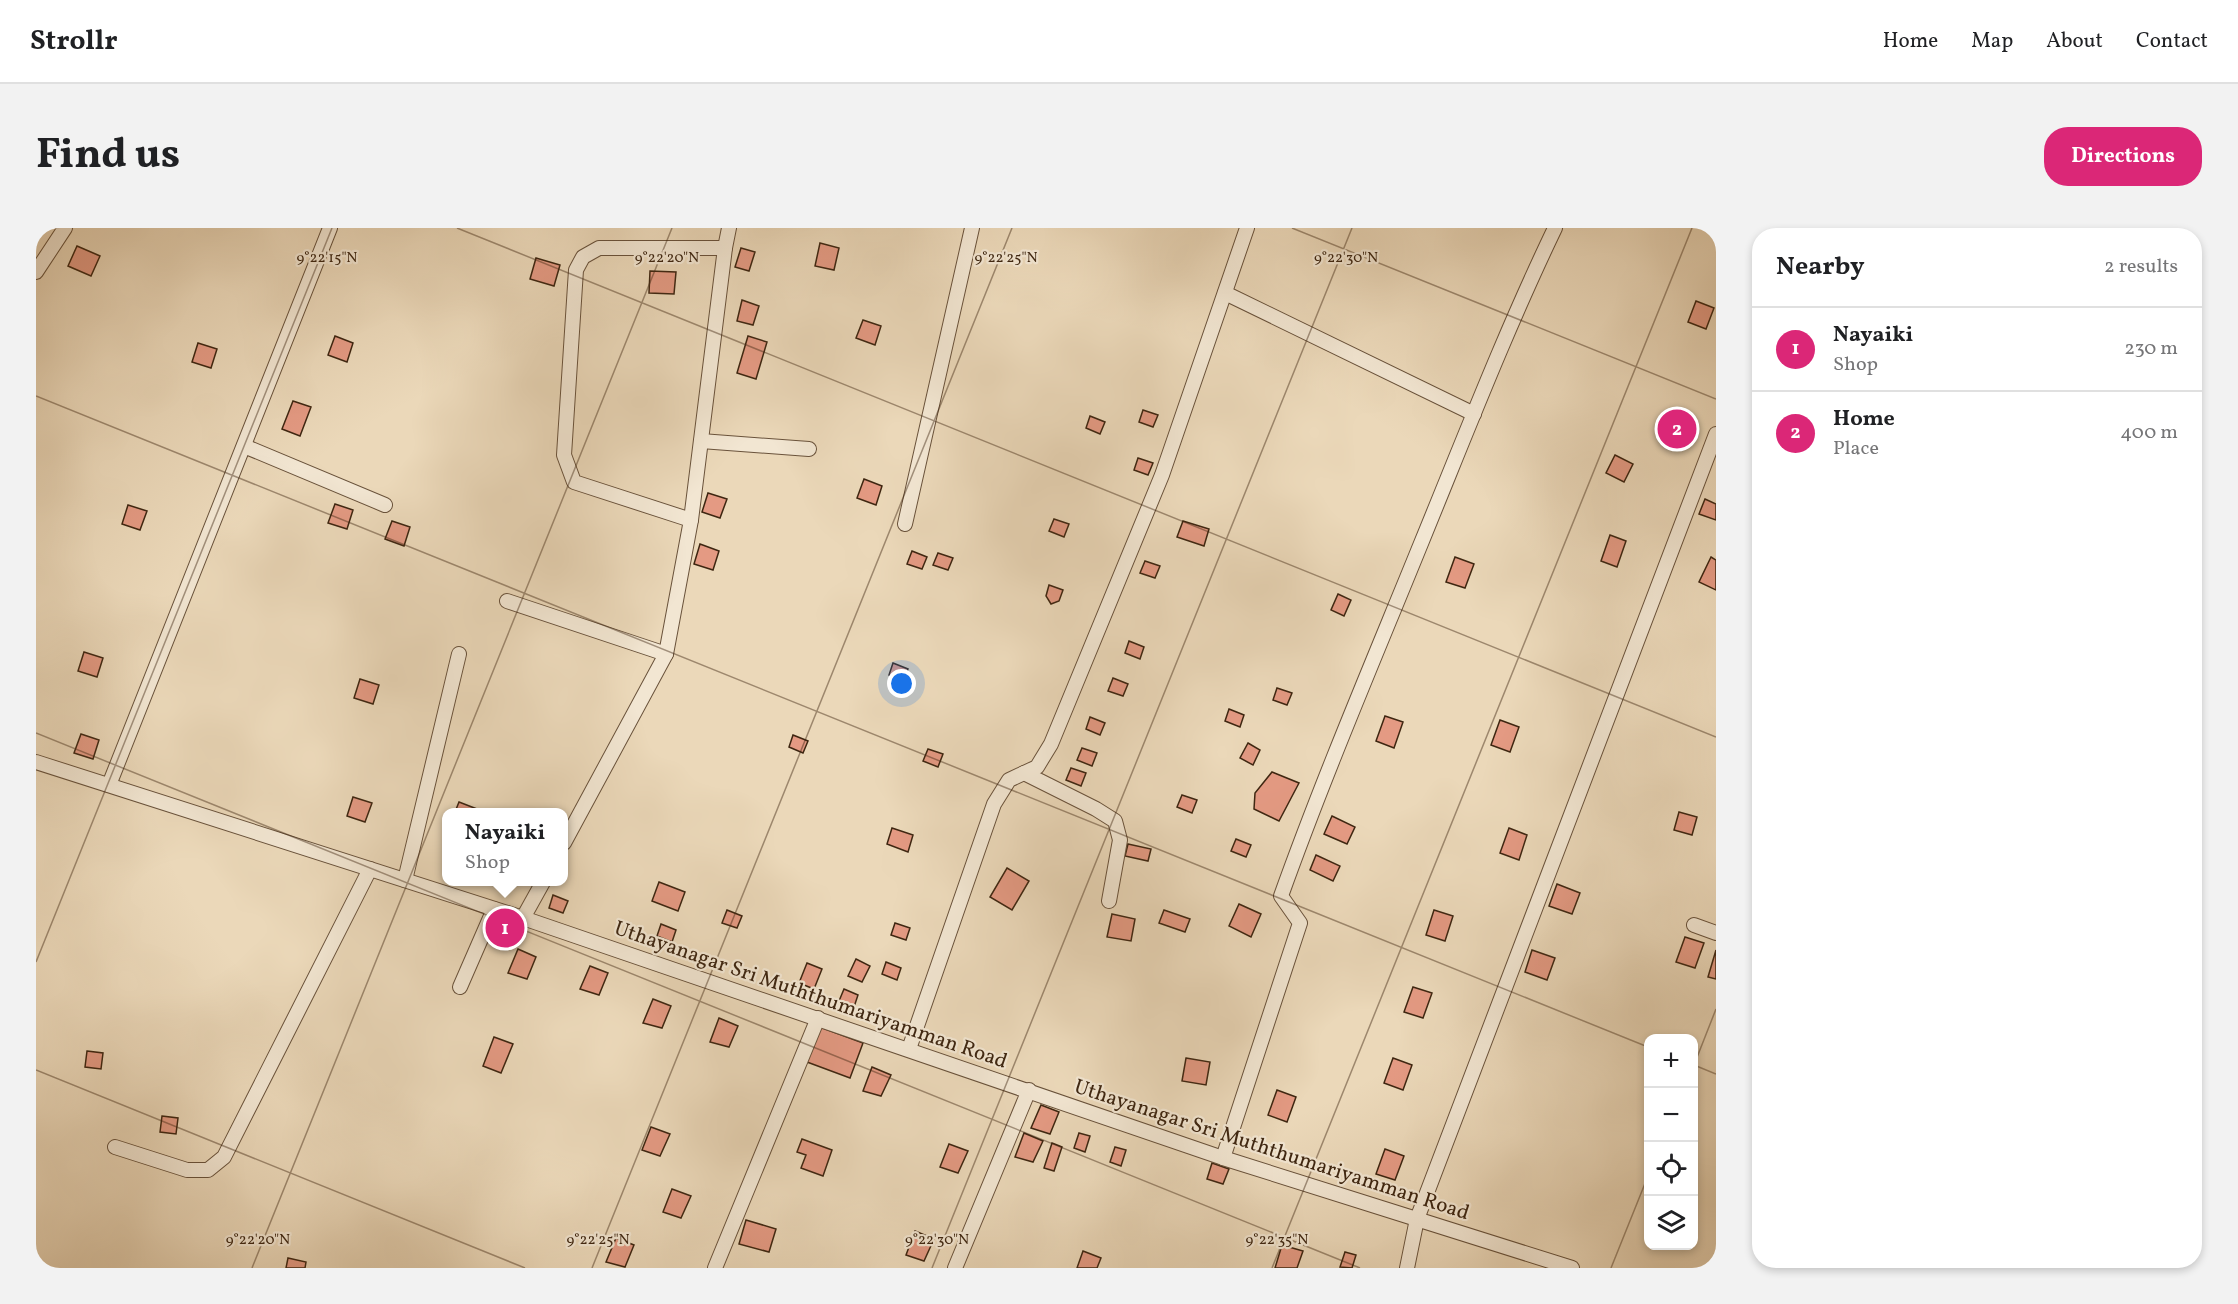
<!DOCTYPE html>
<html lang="en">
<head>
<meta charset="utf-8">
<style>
	body { margin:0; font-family:Vollkorn,serif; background:#f2f2f2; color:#202124 }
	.controls { position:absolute; right:18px; bottom:18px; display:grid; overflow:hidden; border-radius:12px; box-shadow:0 3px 9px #0003 }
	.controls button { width:54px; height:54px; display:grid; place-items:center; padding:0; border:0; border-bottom:2px solid #e0e0e0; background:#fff; color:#202124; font:30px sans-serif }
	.you { position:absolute; left:866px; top:456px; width:21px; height:21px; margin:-15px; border:4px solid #fff; border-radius:50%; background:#1a73e8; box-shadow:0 0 0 9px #1a73e833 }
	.badge { display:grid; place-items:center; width:39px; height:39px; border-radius:50%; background:#db2777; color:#fff; font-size:20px; font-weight:700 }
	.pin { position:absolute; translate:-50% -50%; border:3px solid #fff; box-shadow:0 2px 6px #0006 }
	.popup { position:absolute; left:406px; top:580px; width:126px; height:78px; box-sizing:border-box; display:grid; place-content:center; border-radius:12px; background:#fff; filter:drop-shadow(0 2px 4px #0005); font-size:20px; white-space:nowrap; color:#757577 }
	.popup b { font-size:22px; color:#202124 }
	.popup::after { content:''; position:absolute; left:50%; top:100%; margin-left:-12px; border:12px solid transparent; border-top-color:#fff }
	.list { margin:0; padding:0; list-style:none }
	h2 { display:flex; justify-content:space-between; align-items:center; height:78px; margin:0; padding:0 24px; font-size:26px }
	h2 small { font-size:20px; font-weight:400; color:#757577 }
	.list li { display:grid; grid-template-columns:39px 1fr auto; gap:18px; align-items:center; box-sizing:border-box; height:84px; padding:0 24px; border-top:2px solid #e0e0e0 }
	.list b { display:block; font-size:22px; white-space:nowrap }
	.list p { margin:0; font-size:20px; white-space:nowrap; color:#757577 }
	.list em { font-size:20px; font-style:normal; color:#757577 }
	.icon { flex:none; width:33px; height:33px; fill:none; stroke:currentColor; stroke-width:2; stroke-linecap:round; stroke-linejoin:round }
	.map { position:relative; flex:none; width:1680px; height:1040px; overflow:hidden; border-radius:24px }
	header { display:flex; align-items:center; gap:36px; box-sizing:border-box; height:84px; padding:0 30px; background:#fff; border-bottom:2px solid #e0e0e0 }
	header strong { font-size:28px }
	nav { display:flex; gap:33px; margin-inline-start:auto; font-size:21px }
	.intro { display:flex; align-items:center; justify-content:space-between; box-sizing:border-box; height:144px; padding:0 36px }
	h1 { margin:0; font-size:42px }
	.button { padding:15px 27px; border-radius:24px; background:#db2777; color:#fff; font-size:21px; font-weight:700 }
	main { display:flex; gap:36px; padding:0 36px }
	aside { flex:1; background:#fff; border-radius:24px; box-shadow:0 3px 9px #0003 }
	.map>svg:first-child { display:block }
	.building { fill:#e49a83; stroke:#3e2611; stroke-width:1.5 }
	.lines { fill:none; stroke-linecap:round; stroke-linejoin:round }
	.minor-casing { stroke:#69523b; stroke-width:16 }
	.minor { stroke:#f2e6d2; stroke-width:14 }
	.ticks { fill:none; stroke:#3e2611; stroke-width:1.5; stroke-opacity:0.45 }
	.labels { text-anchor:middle; stroke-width:4.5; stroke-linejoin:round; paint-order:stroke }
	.street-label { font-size:21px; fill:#3e2611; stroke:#f2e6d2 }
	.ticks-label { font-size:15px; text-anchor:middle; fill:#3e2611; stroke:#f2e6d2; stroke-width:4.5; stroke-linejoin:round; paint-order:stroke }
</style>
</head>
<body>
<header>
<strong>Strollr</strong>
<nav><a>Home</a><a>Map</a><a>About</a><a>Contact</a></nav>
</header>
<div class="intro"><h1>Find us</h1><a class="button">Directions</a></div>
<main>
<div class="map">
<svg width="1680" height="1040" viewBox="0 0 1680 1040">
	<rect width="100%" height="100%" fill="#ebd8b9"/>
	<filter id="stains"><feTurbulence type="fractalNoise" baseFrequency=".00333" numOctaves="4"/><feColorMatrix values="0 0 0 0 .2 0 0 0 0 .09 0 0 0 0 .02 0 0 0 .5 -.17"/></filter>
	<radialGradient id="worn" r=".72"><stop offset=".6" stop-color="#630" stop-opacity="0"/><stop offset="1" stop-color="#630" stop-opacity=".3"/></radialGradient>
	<g class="building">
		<polygon points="784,15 803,20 798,42 779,38"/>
		<polygon points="41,18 64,28 55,48 32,38"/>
		<polygon points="705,20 719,24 713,43 699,39"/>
		<polygon points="500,30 524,37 518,58 494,51"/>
		<polygon points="614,43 640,44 638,66 613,65"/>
		<polygon points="706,72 723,78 717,97 701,93"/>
		<polygon points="1660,73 1678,80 1670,101 1652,94"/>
		<polygon points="827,92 845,98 839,117 820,110"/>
		<polygon points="299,108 317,115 311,134 292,127"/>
		<polygon points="712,108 731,114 720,151 701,145"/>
		<polygon points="162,115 181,121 175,140 156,134"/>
		<polygon points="257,173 275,179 264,208 246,201"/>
		<polygon points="1107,182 1122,187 1117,199 1103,194"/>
		<polygon points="1633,186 1658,198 1649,217 1624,205"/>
		<polygon points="1054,188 1069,194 1064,206 1050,200"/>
		<polygon points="1579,227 1597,236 1588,254 1570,245"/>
		<polygon points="1102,230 1117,235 1112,247 1098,242"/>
		<polygon points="828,251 846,258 840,277 821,270"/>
		<polygon points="672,265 691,271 684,290 666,284"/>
		<polygon points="1669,271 1680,276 1680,292 1663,286"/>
		<polygon points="299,276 317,282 311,301 292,295"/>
		<polygon points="92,277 111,283 104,302 86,296"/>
		<polygon points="1018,291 1033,296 1028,309 1013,303"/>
		<polygon points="356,293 374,299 368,318 349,311"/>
		<polygon points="1147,293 1173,301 1168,318 1141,309"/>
		<polygon points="1574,307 1590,313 1581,339 1565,333"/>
		<polygon points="664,316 683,323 677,342 658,336"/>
		<polygon points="876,323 891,329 886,341 871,336"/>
		<polygon points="902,325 917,330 912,342 897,337"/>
		<polygon points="1419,329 1438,336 1429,360 1410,354"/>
		<polygon points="1675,329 1680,332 1680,362 1663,354"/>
		<polygon points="1109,333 1124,338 1119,350 1104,345"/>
		<polygon points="1013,357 1027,362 1023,373 1015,376 1010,368"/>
		<polygon points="1302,366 1315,372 1308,388 1295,382"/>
		<polygon points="1093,413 1108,419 1104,431 1089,425"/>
		<polygon points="48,424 67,430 61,449 42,443"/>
		<polygon points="857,435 872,441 867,453 853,447"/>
		<polygon points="1077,450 1092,456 1087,468 1072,463"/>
		<polygon points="324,451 343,457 337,476 318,470"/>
		<polygon points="1241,460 1256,465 1251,477 1237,472"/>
		<polygon points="1193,481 1208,487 1204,499 1189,493"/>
		<polygon points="1349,488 1367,494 1358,520 1340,513"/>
		<polygon points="1054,489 1069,495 1064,507 1050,501"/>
		<polygon points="1464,492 1483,499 1474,524 1455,517"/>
		<polygon points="45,506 63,512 57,531 38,525"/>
		<polygon points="757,507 772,513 767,525 753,519"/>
		<polygon points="1212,515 1224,522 1217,537 1204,530"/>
		<polygon points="1046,520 1061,525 1056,538 1041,532"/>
		<polygon points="892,521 907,526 902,539 887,533"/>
		<polygon points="1035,540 1050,545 1045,558 1030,552"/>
		<polygon points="1236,544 1263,555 1243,593 1218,581 1219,565"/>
		<polygon points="1146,567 1161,572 1156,585 1141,579"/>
		<polygon points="317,569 336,575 329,594 311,588"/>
		<polygon points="423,574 441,581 440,584 419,584"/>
		<polygon points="1643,584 1661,589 1656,607 1638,602"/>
		<polygon points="1296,588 1319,599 1311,616 1288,606"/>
		<polygon points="856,600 877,607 872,624 851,616"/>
		<polygon points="1473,600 1491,607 1483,632 1464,625"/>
		<polygon points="1200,611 1215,617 1210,629 1195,623"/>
		<polygon points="1092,616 1115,621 1112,633 1089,628"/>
		<polygon points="1280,627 1304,638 1297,653 1274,642"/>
		<polygon points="971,640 993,653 976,682 954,669"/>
		<polygon points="623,654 649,664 642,683 616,673"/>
		<polygon points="1521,656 1544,665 1536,686 1513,678"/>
		<polygon points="517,667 532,673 527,685 513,680"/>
		<polygon points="1203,676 1225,686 1215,709 1193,698"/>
		<polygon points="691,682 706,688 701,700 686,695"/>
		<polygon points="1128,682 1154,691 1149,704 1123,695"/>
		<polygon points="1398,682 1417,688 1409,713 1390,707"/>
		<polygon points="1076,686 1099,691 1095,713 1071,709"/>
		<polygon points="859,695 874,700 870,712 855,707"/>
		<polygon points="625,696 640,702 636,714 621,708"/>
		<polygon points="1649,709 1668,715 1659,740 1640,734"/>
		<polygon points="482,721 500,729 491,751 472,745"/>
		<polygon points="1496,722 1519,730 1511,752 1489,744"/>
		<polygon points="1680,722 1680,751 1672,749"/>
		<polygon points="820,731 834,738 826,754 812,748"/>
		<polygon points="850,734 865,740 861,752 846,746"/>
		<polygon points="771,735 786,741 778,761 763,755"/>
		<polygon points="554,738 572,745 563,767 544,761"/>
		<polygon points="1377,759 1396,765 1387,790 1368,784"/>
		<polygon points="808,761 822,767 818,779 803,773"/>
		<polygon points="617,771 635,778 626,800 607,795"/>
		<polygon points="683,790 702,798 693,819 674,814"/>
		<polygon points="784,799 827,815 814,850 771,834"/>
		<polygon points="458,809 477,816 465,845 447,838"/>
		<polygon points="51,823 67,825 65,841 49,839"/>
		<polygon points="1150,830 1174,834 1170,857 1146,853"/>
		<polygon points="1357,830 1376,837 1367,862 1348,855"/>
		<polygon points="836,839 855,847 845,868 827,863"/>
		<polygon points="1241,862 1260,869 1251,894 1232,887"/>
		<polygon points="1005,877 1023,884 1014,906 995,900"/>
		<polygon points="126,888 142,890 140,906 124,904"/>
		<polygon points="615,899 634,906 624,928 606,922"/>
		<polygon points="988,905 1007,913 997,934 979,929"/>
		<polygon points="1043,905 1054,908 1049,924 1038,920"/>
		<polygon points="766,911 796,922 787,948 765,940 770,927 761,924"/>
		<polygon points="1016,915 1026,919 1018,943 1008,940"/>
		<polygon points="913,916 932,923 922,945 904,939"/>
		<polygon points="1079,919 1090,922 1085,938 1074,934"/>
		<polygon points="1349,921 1368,928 1359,952 1340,946"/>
		<polygon points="1176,935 1193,941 1187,956 1171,951"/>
		<polygon points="636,961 655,968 645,990 627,984"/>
		<polygon points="710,992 740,1001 733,1024 703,1016"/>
		<polygon points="879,1003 898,1011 888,1033 870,1027"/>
		<polygon points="580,1010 598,1017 589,1039 570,1034"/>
		<polygon points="1246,1017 1267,1023 1261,1040 1239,1040"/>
		<polygon points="1047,1023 1065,1030 1061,1040 1041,1040"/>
		<polygon points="1309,1024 1320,1027 1316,1040 1304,1039"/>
		<polygon points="252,1030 270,1034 269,1040 250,1040"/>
	</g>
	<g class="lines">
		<defs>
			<g id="minor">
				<polyline points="0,44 29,0"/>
				<polyline points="1189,65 1438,186"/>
				<polyline points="665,213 773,221"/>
				<polyline points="208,218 349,277"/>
				<polyline points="655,292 538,254 528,227 540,42 547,29 563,20 689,20"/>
				<polyline points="869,296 936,0"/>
				<polyline points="471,373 630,426"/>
				<polyline points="0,534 487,690 1187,930 1536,1040"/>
				<polyline points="988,545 1060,581 1079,593 1084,612 1073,673"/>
				<polyline points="73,557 294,0"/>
				<polyline points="528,615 630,426 655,292 689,20 693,0"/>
				<polyline points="369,652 423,426"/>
				<polyline points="487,690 507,654"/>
				<polyline points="1658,697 1680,705"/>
				<polyline points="424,759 458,681"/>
				<polyline points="873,821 958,576 973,552 1001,539 1015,516 1126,247 1211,0"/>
				<polyline points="79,919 151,942 172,942 188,929 334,641"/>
				<path d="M1187,930L1264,695L1245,668C1288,548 1338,431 1386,313C1429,208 1470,102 1519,0"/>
				<polyline points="679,1040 782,790"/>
				<polyline points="919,1040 993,862"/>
				<polyline points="1371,1040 1381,991 1680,206"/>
			</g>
		</defs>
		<use href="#minor" class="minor-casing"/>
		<use href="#minor" class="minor"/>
	</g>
	<path class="ticks" d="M421,0L1680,509M1256,0L1680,171M0,168L1612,819M0,505L1324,1040M0,734L296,0M1658,837L1680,846M1658,837L1680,781M0,842L489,1040M216,1040L636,0M556,1040L976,0M896,1040L1316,0M1236,1040L1656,0M1575,1040L1612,948"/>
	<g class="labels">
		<g class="street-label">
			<text transform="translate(775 766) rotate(19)" y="7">Uthayanagar Sri Muththumariyamman Road</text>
			<text transform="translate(1236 921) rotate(18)" y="7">Uthayanagar Sri Muththumariyamman Road</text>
		</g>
	</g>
	<g class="ticks-label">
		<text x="631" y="34">9°22'20"N</text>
		<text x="970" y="34">9°22'25"N</text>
		<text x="291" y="34">9°22'15"N</text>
		<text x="1310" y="34">9°22'30"N</text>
		<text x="222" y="1016">9°22'20"N</text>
		<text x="562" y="1016">9°22'25"N</text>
		<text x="901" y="1016">9°22'30"N</text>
		<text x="1241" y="1016">9°22'35"N</text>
	</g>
	<rect width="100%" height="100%" filter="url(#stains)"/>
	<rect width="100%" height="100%" fill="url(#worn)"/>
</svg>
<div class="controls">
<button>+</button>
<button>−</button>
<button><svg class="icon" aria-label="locate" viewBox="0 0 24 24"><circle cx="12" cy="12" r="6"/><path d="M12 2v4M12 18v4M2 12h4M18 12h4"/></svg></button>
<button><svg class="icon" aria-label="layers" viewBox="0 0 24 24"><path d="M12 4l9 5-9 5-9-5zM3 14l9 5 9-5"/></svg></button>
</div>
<div class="you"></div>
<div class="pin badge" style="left:469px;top:700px">1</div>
<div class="popup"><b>Nayaiki</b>Shop</div>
<div class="pin badge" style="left:1641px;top:201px">2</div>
</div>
<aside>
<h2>Nearby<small>2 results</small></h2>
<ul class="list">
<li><span class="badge">1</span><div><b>Nayaiki</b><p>Shop</p></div><em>230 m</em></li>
<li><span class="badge">2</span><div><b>Home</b><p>Place</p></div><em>400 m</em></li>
</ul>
</aside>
</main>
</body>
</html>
